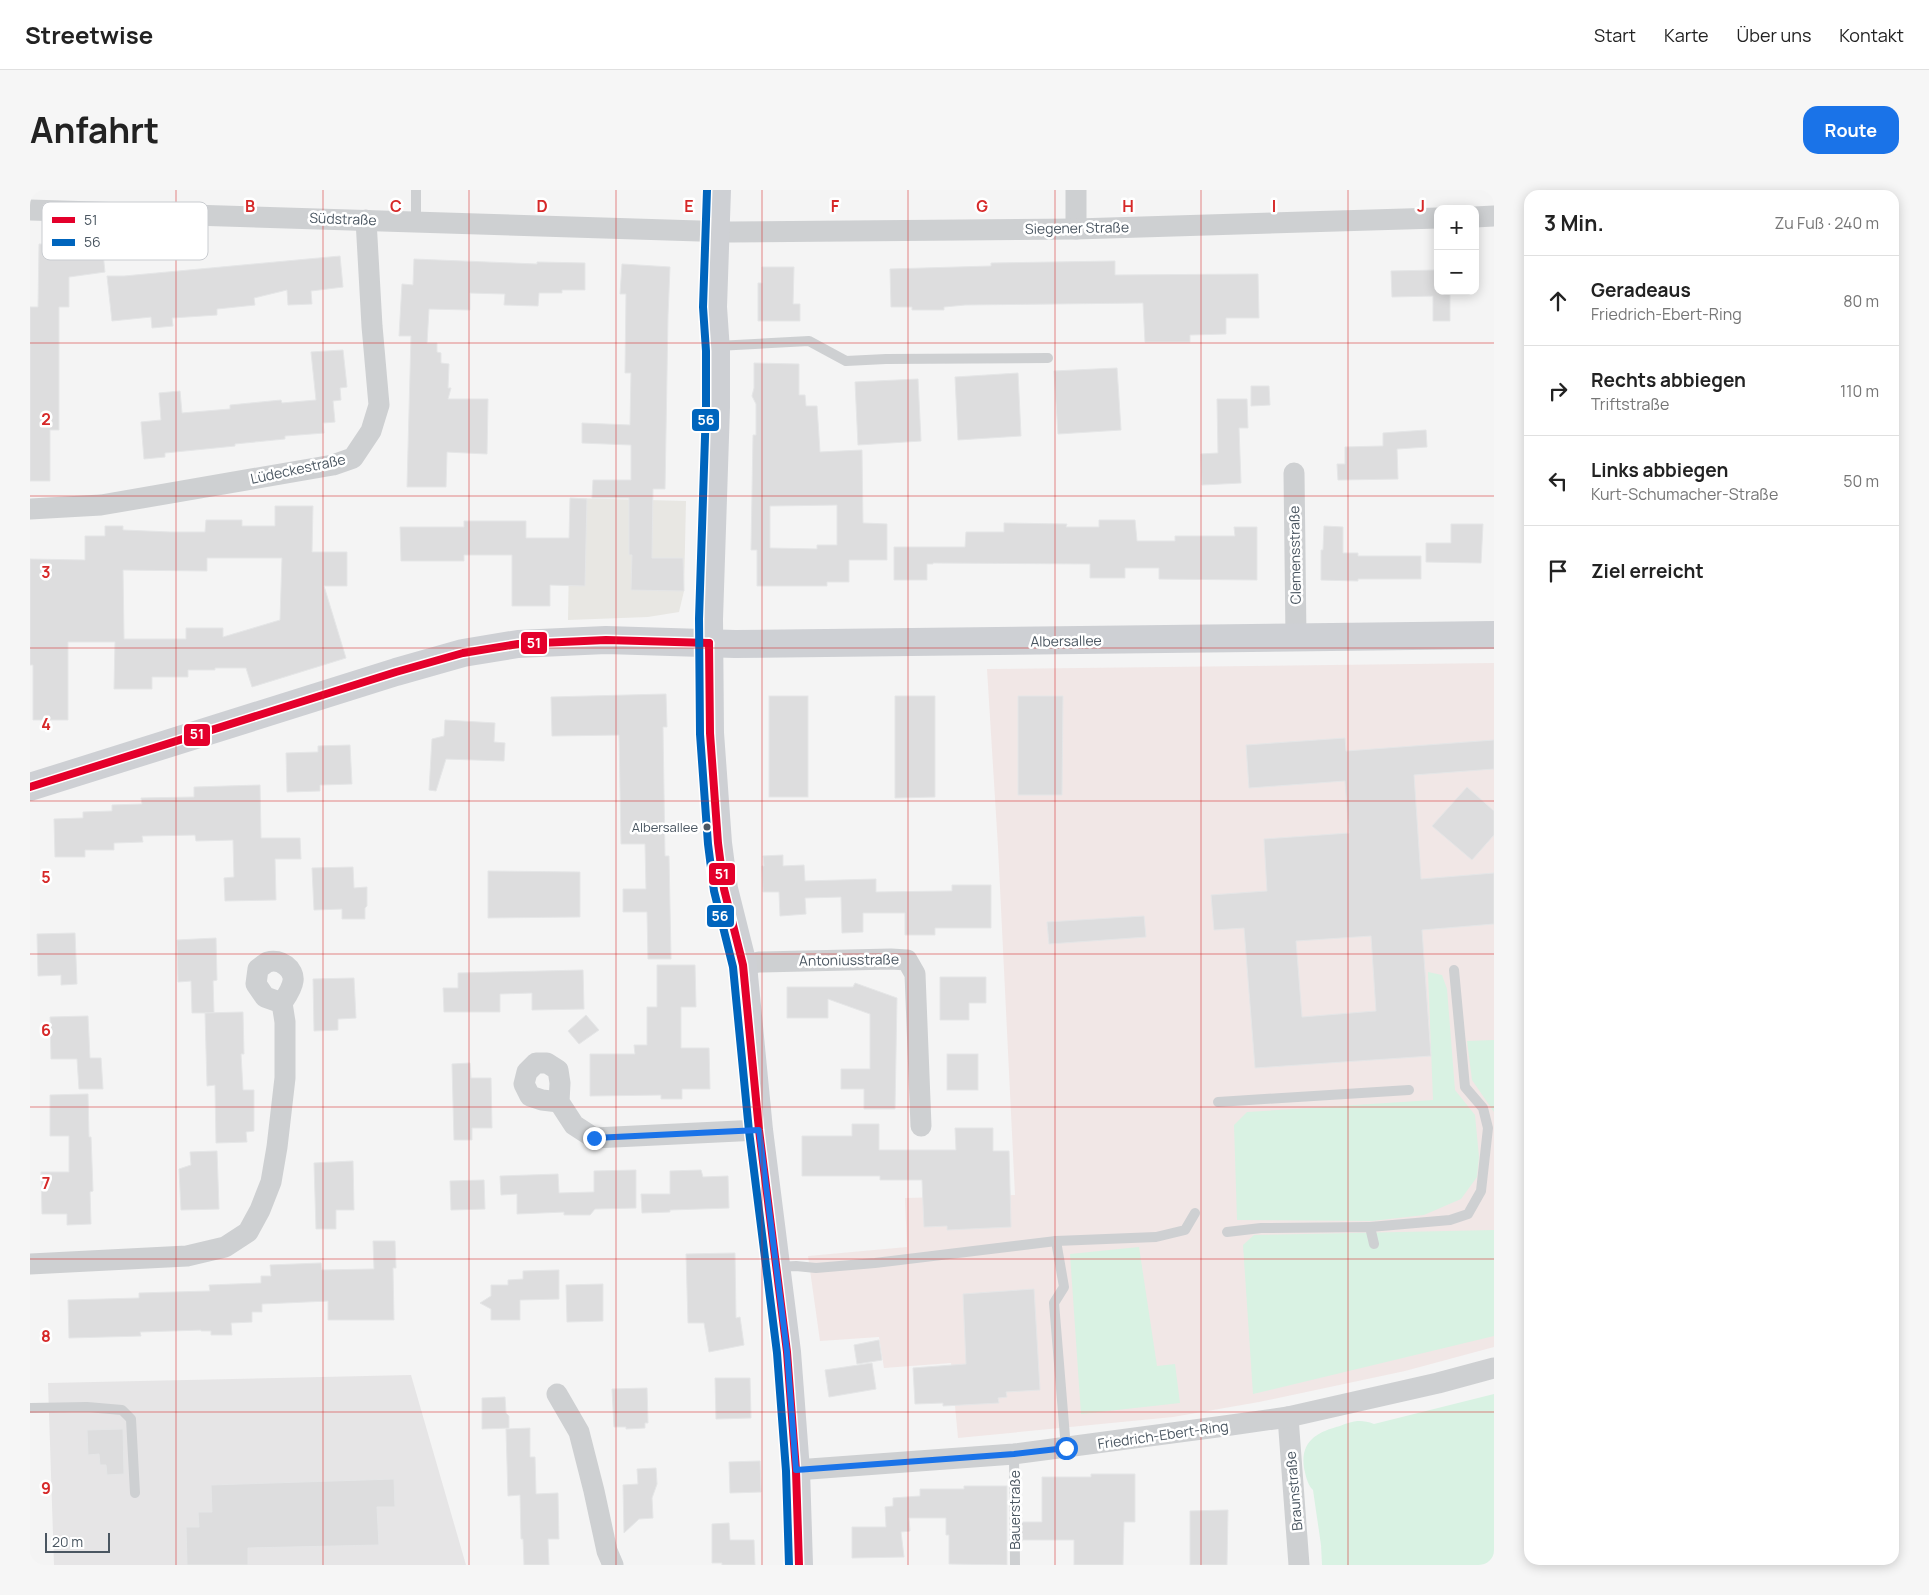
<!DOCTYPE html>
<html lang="de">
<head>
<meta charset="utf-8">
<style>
	body { margin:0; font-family:Manrope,sans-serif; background:#f6f6f6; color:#222 }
	.controls { position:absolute; right:15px; top:15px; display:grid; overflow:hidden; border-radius:10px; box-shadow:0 2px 12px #0003 }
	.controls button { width:45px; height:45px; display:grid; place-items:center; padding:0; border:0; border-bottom:1px solid #e0e0e0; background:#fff; color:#222; font:25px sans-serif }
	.scale { position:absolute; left:15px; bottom:12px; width:65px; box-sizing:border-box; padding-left:5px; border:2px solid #4a5661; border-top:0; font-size:14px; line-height:18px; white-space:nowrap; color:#4a5661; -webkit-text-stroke:4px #fff; paint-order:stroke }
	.stop { position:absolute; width:15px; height:15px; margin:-11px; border:4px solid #1a73e8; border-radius:50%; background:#fff }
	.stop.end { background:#1a73e8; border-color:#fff; box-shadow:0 1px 5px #0008 }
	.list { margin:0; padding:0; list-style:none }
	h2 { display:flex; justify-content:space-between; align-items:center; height:65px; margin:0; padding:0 20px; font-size:21px }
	h2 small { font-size:16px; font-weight:400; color:#767676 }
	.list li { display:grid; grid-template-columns:32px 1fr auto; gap:15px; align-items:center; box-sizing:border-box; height:90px; padding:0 20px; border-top:1px solid #e0e0e0 }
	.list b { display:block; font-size:19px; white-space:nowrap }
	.list p { margin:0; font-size:16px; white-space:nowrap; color:#767676 }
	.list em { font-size:16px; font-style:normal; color:#767676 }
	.icon { flex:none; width:28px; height:28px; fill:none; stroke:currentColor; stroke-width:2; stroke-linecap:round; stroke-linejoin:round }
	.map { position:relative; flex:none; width:1464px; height:1375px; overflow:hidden; border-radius:15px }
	header { display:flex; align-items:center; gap:30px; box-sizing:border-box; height:70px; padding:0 25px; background:#fff; border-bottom:1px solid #e0e0e0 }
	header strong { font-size:24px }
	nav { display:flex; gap:28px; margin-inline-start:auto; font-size:18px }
	.intro { display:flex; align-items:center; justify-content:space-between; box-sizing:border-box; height:120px; padding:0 30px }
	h1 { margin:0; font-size:35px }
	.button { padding:12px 22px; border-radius:15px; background:#1a73e8; color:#fff; font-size:18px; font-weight:700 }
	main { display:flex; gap:30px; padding:0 30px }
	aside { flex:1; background:#fff; border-radius:15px; box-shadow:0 2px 12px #0003 }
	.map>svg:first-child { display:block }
	.commercial { fill:#e8e7e3 }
	.education { fill:#e6e5e6 }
	.medical { fill:#f1e7e6 }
	.green { fill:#d9f2e3 }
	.building { fill:#ddddde; stroke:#e5e6e7; fill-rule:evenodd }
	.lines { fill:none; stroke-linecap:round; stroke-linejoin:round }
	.lane { stroke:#ced0d2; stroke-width:10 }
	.street { stroke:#ced0d2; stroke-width:21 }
	.secondary { stroke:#ced0d4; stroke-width:28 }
	.bus-1-casing { stroke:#fff; stroke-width:11 }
	.bus-2-casing { stroke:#fff; stroke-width:11 }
	.bus-1 { stroke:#e4002b; stroke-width:8 }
	.bus-2 { stroke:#0065bd; stroke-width:8 }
	.route { stroke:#1a73e8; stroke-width:6 }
	.grid { fill:none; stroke:#d62828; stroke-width:1; stroke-opacity:0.55 }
	.bus-dot { fill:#4a5661; stroke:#fff; stroke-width:2 }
	.labels { text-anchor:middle; stroke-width:5; stroke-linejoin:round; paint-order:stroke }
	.bus-label { font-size:13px; fill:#4a5661; stroke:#fff; text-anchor:end }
	.street-label { font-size:14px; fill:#4a5661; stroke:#fff }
	.key { fill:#fff; stroke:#c9ccd0; stroke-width:1 }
	.key-label { font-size:14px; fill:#4a5661 }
	.grid-label { font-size:16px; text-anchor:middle; font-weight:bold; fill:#d62828; stroke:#fff; stroke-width:5; stroke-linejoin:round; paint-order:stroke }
	.line-badge { stroke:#fff; stroke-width:2 }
	.badge-label { font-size:14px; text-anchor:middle; font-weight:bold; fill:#fff }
</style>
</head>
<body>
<header>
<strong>Streetwise</strong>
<nav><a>Start</a><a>Karte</a><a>Über uns</a><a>Kontakt</a></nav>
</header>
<div class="intro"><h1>Anfahrt</h1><a class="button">Route</a></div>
<main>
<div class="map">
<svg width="1464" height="1375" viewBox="0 0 1464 1375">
	<rect width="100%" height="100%" fill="#f4f4f4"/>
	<polygon class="commercial" points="540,308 656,311 654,401 649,422 618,427 538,430"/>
	<polygon class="education" points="381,1185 436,1375 24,1375 18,1193"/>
	<polygon class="medical" points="1464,473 1464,1157 1375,1181 1229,1212 1143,1227 928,1248 921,1173 854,1178 849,1147 790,1151 778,1066 877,1057 875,1008 985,1005 968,657 957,479"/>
	<g class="green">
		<polygon points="1398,782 1412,785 1417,799 1425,900 1445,925 1449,967 1447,987 1431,1009 1394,1025 1342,1031 1207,1030 1204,935 1217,922 1403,910"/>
		<polygon points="1464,850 1464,922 1442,890 1437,851"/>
		<polygon points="1464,1040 1464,1146 1223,1204 1213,1055 1224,1045"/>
		<polygon points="1109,1057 1127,1176 1145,1174 1150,1213 1051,1224 1040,1064"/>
		<path d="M1464,1204V1375H1292L1291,1355L1283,1300C1277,1294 1276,1286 1274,1278C1270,1251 1287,1242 1310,1236C1324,1231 1330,1229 1344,1234Z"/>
	</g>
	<g class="building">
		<polygon points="9,54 39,54 39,67 73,63 75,82 39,87 39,117 29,117 29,240 20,240 20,291 0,291 0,117 8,117"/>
		<polygon points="310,66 313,97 281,101 282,114 258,115 257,100 224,108 225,115 187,119 187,125 142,128 143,136 122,138 121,127 82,131 77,86 94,86"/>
		<polygon points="384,69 507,74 507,72 555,73 555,100 532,100 532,103 509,103 508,116 474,115 475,104 440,103 440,120 399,119 397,153 407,153 407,162 411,163 411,173 419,174 418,198 421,198 418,209 458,209 457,264 417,262 416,297 377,297 381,146 369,146 372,94 383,95"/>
		<polygon points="1085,71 1085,85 1228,84 1229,128 1196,128 1196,144 1160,145 1160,152 1115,152 1113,113 935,115 914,117 914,120 882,120 882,117 861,117 860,79 961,76 961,73"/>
		<polygon points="592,74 640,77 638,125 635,299 623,299 622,368 653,368 654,401 601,400 602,365 599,365 599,308 562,308 563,290 601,290 601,255 552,253 552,233 600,235 601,183 595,183 596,104 590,104"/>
		<polygon points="732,77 764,77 763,114 770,114 770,131 728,131 728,93 732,93"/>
		<polygon points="1408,80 1408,101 1420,101 1420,131 1403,131 1403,106 1362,107 1361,81"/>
		<polygon points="313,160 317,197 310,198 311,210 303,211 305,232 293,233 294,243 255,246 255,249 205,254 205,256 135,263 135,267 114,269 111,232 131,230 129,203 150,201 152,223 200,219 200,215 251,210 252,213 286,210 281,162"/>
		<path d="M724,173L769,174V205H775L776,216H787L790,262L832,260L833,333L857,334V370H819V392H797V396H727V360H721L723,245H726V214L722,206L724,198ZM807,315V355H787V359L740,358V316Z"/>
		<polygon points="1087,178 1091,240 1028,244 1024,181"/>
		<polygon points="988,183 991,246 928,250 925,187"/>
		<polygon points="888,189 891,251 828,255 825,192"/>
		<polygon points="1221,196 1239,196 1240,215 1221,216"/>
		<polygon points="1187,209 1217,209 1218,238 1209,238 1211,293 1172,295 1171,264 1188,263"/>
		<polygon points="1396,240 1397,257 1367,259 1368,289 1308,290 1307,274 1315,274 1315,257 1353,256 1353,243"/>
		<polygon points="540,308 557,309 555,396 520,395 520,416 482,416 482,365 434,365 434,371 371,371 370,337 434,337 434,331 496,331 496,348 539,348"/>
		<path d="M245,316H283L282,362H317V396H294L316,468L222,497L216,478H185V480H158V487H122V499H84L85,452H38V530H3V475H0V369L55,370V346H75V336H93V340L140,342H175L176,330H212V336H245ZM177,368H252L250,430L193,447V438H156V449H94L93,380L177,381Z"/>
		<polygon points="1069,330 1105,330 1107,351 1145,351 1145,346 1205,346 1204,337 1227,337 1227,390 1129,389 1129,378 1095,378 1095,388 1060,388 1060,374 903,373 903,374 897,374 897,390 864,390 864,357 935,357 936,342 974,342 974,333 1037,334 1036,337 1069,337"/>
		<polygon points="1421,334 1453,334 1451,373 1396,372 1396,353 1421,353"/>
		<polygon points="1294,336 1313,337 1313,363 1328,363 1328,366 1391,366 1391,389 1328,389 1328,391 1291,390 1291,360 1293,360"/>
		<polygon points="636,504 637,537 633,537 635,666 639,666 641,769 618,769 617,722 593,722 593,699 616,699 615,654 591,654 589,545 522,546 521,507"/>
		<rect x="739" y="506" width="39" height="101"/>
		<polygon points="865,506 905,506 905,607 865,608"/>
		<polygon points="988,506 1033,506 1032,605 988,605"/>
		<polygon points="415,530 465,533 464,552 475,553 474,571 416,569 406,601 399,600 402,549 414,546"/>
		<path d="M1315,548L1316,561L1464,550V579L1384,585L1391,689L1464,683V734L1392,740L1401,866L1225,878L1214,738L1184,740L1181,705L1237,701L1234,649L1319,643L1315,591L1219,598L1216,555ZM1341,746L1346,821L1272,827L1266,751Z"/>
		<polygon points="320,555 322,594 290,595 290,601 257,602 256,563 288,562 288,556"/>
		<polygon points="230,595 231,648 270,648 271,669 245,669 246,710 195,711 194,688 204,687 203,650 166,651 165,645 112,646 113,652 84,653 84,660 55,660 55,667 25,667 24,629 53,628 53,622 82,621 82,615 112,614 111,608 164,607 164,597"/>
		<polygon points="1437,597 1464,621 1464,645 1442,670 1402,636"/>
		<polygon points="753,665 753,676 774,675 775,691 846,689 846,702 922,701 922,695 961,695 961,738 905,738 905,745 875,745 875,723 833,723 833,742 812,743 811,707 775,708 776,724 750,726 749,702 733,702 732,676 734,676 733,666"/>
		<polygon points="323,677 324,698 337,697 337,716 335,718 335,729 312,729 312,719 284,720 282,678"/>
		<polygon points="458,681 550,682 550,727 458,728"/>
		<polygon points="1114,726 1116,747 1019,754 1017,732"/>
		<polygon points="45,743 47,794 31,795 31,785 8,786 7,744"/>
		<polygon points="186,748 187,790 183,791 184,823 162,823 161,791 148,792 147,750"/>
		<polygon points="627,775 665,775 666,817 651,817 651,858 679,858 680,899 652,899 652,909 631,909 631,905 560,906 560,864 605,864 604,855 617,855 617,817 627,817"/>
		<polygon points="553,780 554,819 502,820 502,803 470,804 470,822 414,822 413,798 428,798 428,783"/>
		<polygon points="910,787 956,787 956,813 939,813 939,830 910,830"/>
		<polygon points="324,788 326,828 308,829 308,840 284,841 283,789"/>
		<polygon points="825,793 867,808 865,919 834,919 834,899 811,899 811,879 840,879 840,824 798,809 798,828 757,828 757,797 823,797"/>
		<polygon points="213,822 214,864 211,864 213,900 224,900 224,941 216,942 217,952 186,953 185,895 177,896 175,823"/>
		<polygon points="556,825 569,840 549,854 538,841"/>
		<polygon points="58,826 60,868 71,868 73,899 49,899 47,869 21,869 20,827"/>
		<rect x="917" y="864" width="31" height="36"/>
		<polygon points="440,873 441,888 461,888 462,938 442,938 442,950 424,950 422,874"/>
		<polygon points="58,904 59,947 61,947 63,1001 60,1002 61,1034 37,1035 37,1024 12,1024 11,982 39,982 39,946 20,946 20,905"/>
		<polygon points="822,934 849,934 849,960 926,960 925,938 963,938 963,961 979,961 981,1037 917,1040 917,1036 894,1037 892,990 850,990 850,986 772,986 772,946 822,946"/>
		<polygon points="187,961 189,1019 151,1020 149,979 161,975 160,962"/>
		<polygon points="323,971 324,1020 306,1020 306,1039 286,1039 284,973"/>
		<polygon points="606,980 606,1018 565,1019 560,1025 534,1025 534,1022 487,1024 487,1004 471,1005 470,986 528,984 529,1003 564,1002 564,981"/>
		<polygon points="671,980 673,987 698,986 699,1018 640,1020 640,1022 612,1023 611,1004 640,1004 640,981"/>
		<polygon points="454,990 455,1019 421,1020 420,991"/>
		<polygon points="343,1051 365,1051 366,1078 363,1078 364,1130 298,1130 298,1111 232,1114 232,1122 222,1122 222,1132 201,1133 202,1145 181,1145 181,1141 171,1141 171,1140 110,1142 111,1146 39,1148 38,1110 109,1108 109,1103 180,1101 179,1095 231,1093 231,1086 241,1086 240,1075 291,1073 292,1080 344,1079"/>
		<polygon points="705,1063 706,1128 710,1127 714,1155 679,1162 674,1133 658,1133 656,1064"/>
		<polygon points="529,1080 529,1109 490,1110 490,1130 461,1130 461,1119 450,1113 461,1106 461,1095 478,1095 478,1090 493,1089 493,1081"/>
		<polygon points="573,1094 573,1131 537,1132 536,1095"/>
		<polygon points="1004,1099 1010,1200 976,1202 977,1207 968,1208 969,1213 913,1216 913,1213 885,1214 883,1178 936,1174 933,1104"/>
		<polygon points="849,1150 852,1170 827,1174 824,1155"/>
		<polygon points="842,1173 846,1199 799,1207 795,1180"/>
		<polygon points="685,1188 720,1188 721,1228 686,1229"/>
		<polygon points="617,1198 618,1233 615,1233 615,1238 596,1239 596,1237 584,1237 582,1199"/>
		<polygon points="475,1207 476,1223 479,1226 479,1238 452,1239 452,1208"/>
		<polygon points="500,1238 500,1267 505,1267 506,1304 528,1303 529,1349 518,1349 519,1375 494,1375 493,1349 491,1349 490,1305 478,1306 476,1239"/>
		<polygon points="93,1239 94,1284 77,1285 76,1275 70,1275 69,1264 58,1265 57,1240"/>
		<polygon points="730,1271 731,1302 700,1303 699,1272"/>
		<polygon points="626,1278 627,1294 622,1308 623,1328 609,1329 594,1343 593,1295 608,1294 607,1279"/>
		<polygon points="1061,1284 1105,1284 1105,1332 1094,1332 1093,1375 1044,1375 1044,1350 992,1350 991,1332 1012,1332 1012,1287 1061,1287"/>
		<polygon points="364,1289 365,1317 347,1317 349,1355 218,1358 218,1375 157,1375 156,1337 169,1337 168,1322 182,1322 181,1295"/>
		<polygon points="934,1296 977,1296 977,1375 919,1374 919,1345 916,1345 916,1328 879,1328 880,1341 871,1342 874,1367 822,1368 822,1337 856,1337 855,1317 863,1316 863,1308 890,1306 890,1299 934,1299"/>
		<polygon points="1198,1320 1197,1375 1160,1375 1160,1321"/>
		<polygon points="699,1333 700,1350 724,1350 725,1375 692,1375 692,1373 682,1373 682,1334"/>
	</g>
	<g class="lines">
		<g class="lane">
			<polyline points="386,0 386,32"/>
			<polyline points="687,156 779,151 816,171 856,169 1018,168"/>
			<polyline points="1188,912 1379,900"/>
			<polyline points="1340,1037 1420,1030 1438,1024 1451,1001 1458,938 1453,918 1435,897 1424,780"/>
			<polyline points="1197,1042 1231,1038 1340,1037 1344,1054"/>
			<polyline points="1026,1051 1034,1097 1024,1113 1036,1259"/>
			<polyline points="748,1077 766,1076 786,1078 845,1073 1026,1051 1126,1047 1155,1040 1165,1023"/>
			<polyline points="0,1218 57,1217 92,1220 101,1229 105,1303"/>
			<polyline points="984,1264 985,1375"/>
		</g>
		<g class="street">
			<polyline points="1046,0 1046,39"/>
			<polyline points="0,20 701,42 1046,39 1408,28"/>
			<polyline points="1445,27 1464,26"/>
			<polyline points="1264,283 1266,447"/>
			<polyline points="0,319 71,315 303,275 323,268 341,241 349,215 342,136 336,30"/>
			<polyline points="713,775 729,772 861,769 877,770 885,784 891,936"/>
			<polyline points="529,912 512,910 500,906 494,894 497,882 506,873 517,873 528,880 530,893 529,912 544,935 564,948 729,940"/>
			<path d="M0,1074L157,1066L195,1057L218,1042L230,1020L241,992L247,957L255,888V832L252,813C256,807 262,799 263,791C265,779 250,768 238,772C235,773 231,777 228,779L226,794L235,807L252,813"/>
			<polyline points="527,1204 549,1242 564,1301 577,1361 583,1375"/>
			<polyline points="1258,1227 1269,1375"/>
			<polyline points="766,1280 984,1264 1187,1237 1258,1227 1408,1193 1464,1178"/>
		</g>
		<g class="secondary">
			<polyline points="687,0 683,117 686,161 686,217 679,429 680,543 688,653 694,699 713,775 729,940 757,1162 766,1280 769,1375"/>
			<polyline points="0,597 366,482 433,463 488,454 576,450 705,454 1464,445"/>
		</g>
		<defs>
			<g id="bus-1">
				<polyline points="679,453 680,543 688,653 694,699 713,775 729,940 757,1162 766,1280 769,1375"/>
				<polyline points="0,597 366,482 433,463 488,454 576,450 679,453"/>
			</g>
			<polyline id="bus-2" points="677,0 673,117 676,161 676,217 669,429 670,544 678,654 684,701 703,777 719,941 747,1163 756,1281 759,1375"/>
		</defs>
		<use href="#bus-1" class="bus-1-casing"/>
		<use href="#bus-2" class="bus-2-casing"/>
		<use href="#bus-1" class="bus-1"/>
		<use href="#bus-2" class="bus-2"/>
	</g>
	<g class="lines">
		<polyline class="route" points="564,948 729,940 757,1162 766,1280 984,1264 1036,1258"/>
	</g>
	<path class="grid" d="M146,0V1375M293,0V1375M439,0V1375M586,0V1375M732,0V1375M878,0V1375M1025,0V1375M1171,0V1375M1318,0V1375M0,153H1464M0,306H1464M0,458H1464M0,611H1464M0,764H1464M0,917H1464M0,1069H1464M0,1222H1464"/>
	<circle class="bus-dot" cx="677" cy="637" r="4.5"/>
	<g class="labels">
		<g class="bus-label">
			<text x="668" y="642">Albersallee</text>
		</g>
		<g class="street-label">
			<text transform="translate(313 29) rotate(2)" y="5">Südstraße</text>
			<text transform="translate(1047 38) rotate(-1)" y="5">Siegener Straße</text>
			<text transform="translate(268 279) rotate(-12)" y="5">Lüdeckestraße</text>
			<text transform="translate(1265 365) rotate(-91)" y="5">Clemensstraße</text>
			<text transform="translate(1036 451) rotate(-1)" y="5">Albersallee</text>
			<text transform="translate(819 770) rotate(-1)" y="5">Antoniusstraße</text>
			<text transform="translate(1133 1245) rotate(-8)" y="5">Friedrich-Ebert-Ring</text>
			<text transform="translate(1264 1301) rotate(-95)" y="5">Braunstraße</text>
			<text transform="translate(985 1320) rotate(-90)" y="5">Bauerstraße</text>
		</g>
	</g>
	<rect x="12" y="12" width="166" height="58" rx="8" class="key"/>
	<rect x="22" y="27" width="23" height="6" fill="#e4002b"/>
	<rect x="22" y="49" width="23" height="7" fill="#0065bd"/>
	<g class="key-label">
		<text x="54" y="35">51</text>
		<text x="54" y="57">56</text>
	</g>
	<g class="grid-label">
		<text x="220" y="22">B</text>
		<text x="366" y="22">C</text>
		<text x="512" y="22">D</text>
		<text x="659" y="22">E</text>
		<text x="805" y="22">F</text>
		<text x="952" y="22">G</text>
		<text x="1098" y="22">H</text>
		<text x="1244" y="22">I</text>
		<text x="1391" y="22">J</text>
		<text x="16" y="235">2</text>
		<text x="16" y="388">3</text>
		<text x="16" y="540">4</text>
		<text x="16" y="693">5</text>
		<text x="16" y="846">6</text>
		<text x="16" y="999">7</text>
		<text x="16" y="1152">8</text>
		<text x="16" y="1304">9</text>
	</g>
	<g class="line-badge">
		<rect x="661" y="218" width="29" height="24" rx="5" fill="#0065bd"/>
		<rect x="490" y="441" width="28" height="24" rx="5" fill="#e4002b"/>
		<rect x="153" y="533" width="28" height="24" rx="5" fill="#e4002b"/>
		<rect x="678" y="672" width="28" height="24" rx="5" fill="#e4002b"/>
		<rect x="676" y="714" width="29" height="24" rx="5" fill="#0065bd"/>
	</g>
	<g class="badge-label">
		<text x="676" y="235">56</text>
		<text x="504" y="458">51</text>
		<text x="167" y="549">51</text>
		<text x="692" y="689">51</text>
		<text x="690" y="731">56</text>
	</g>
</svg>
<div class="controls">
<button>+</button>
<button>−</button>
</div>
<div class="scale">20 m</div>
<div class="stop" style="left:1036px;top:1258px"></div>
<div class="stop end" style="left:564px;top:948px"></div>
</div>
<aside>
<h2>3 Min.<small>Zu Fuß · 240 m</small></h2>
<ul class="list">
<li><svg class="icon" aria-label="ahead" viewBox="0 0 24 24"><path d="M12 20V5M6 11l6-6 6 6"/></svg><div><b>Geradeaus</b><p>Friedrich-Ebert-Ring</p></div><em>80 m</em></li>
<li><svg class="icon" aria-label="right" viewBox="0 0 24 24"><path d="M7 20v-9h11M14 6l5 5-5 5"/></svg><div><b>Rechts abbiegen</b><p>Triftstraße</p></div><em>110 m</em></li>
<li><svg class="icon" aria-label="left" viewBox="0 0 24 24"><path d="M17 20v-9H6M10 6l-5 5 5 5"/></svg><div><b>Links abbiegen</b><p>Kurt-Schumacher-Straße</p></div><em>50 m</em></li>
<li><svg class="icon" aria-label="arrive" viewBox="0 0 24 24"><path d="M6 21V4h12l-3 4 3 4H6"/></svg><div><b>Ziel erreicht</b></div></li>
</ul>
</aside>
</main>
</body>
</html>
